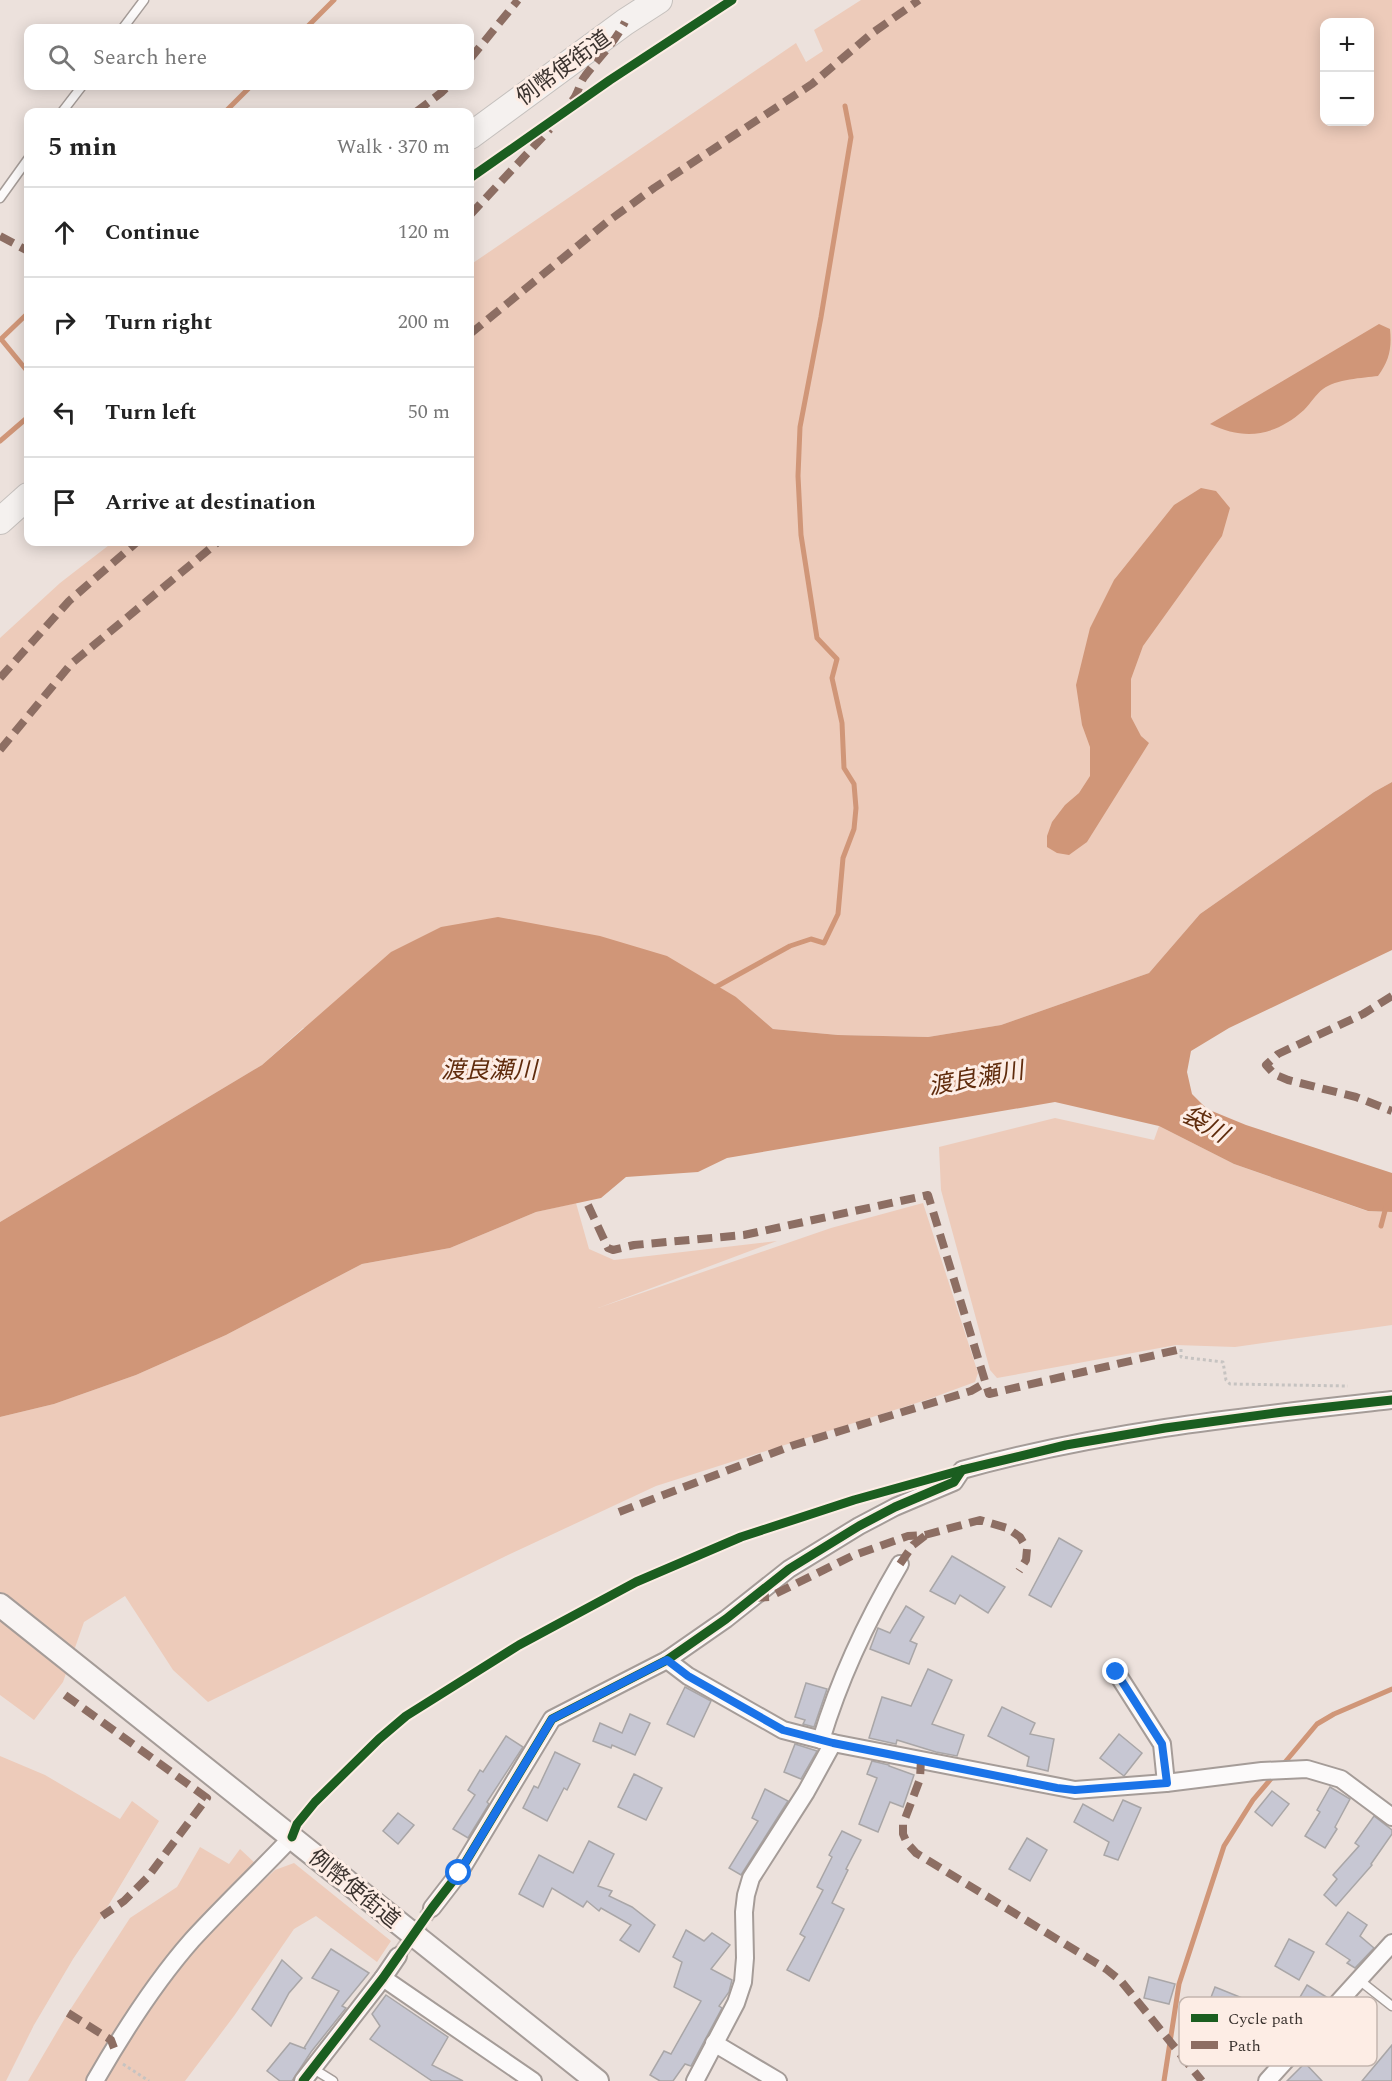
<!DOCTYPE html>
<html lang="en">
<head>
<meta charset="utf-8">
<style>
	body { margin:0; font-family:Spectral,"Noto Sans JP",serif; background:#f6f6f6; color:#222 }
	.controls { position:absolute; right:18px; top:18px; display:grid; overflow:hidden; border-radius:12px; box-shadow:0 3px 15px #0003 }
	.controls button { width:54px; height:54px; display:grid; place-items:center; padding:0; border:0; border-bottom:2px solid #e0e0e0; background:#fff; color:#222; font:30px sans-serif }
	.stop { position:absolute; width:18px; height:18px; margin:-14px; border:4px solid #1a73e8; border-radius:50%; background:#fff }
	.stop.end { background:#1a73e8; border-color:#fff; box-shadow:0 2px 6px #0008 }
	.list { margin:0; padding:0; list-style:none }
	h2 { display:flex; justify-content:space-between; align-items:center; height:78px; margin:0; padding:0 24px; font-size:26px }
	h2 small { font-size:20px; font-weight:400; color:#767676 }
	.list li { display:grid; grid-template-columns:39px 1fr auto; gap:18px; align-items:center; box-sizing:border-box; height:90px; padding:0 24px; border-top:2px solid #e0e0e0 }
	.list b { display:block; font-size:22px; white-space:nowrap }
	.list em { font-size:20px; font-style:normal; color:#767676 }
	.icon { flex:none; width:33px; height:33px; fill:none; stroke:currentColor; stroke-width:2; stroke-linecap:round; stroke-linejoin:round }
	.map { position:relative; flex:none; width:1392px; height:2081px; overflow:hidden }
	.search { position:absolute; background:#fff; box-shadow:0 3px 15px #0003; left:24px; top:24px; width:450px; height:66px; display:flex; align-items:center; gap:15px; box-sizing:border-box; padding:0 21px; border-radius:12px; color:#767676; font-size:22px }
	.panel { position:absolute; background:#fff; box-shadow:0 3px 15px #0003; left:24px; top:108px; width:450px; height:438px; border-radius:12px }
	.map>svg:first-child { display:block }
	.green { fill:#edcbba; fill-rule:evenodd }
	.water { fill:#d09678 }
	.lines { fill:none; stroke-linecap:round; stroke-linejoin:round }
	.stream { stroke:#d09678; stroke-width:5 }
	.building { fill:#c7c7d3; stroke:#a9a6a7; stroke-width:1.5 }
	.minor-tunnel { stroke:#c9beb9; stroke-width:16; stroke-dasharray:16 8; stroke-linecap:butt }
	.service-casing { stroke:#a59c98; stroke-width:11 }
	.minor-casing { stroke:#a59c98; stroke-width:20 }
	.secondary-casing { stroke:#a59c98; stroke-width:26 }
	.primary-casing { stroke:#c5c0bd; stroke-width:28 }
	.path { stroke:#c6c3c1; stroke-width:3; stroke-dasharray:3 3; stroke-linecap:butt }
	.service { stroke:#fcfafa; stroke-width:8 }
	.minor { stroke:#fcfafa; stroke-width:16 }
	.secondary { stroke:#f9f5f4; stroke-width:22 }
	.primary { stroke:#f5f1ef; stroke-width:26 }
	.quiet { stroke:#8d6e63; stroke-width:8; stroke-dasharray:15 8; stroke-linecap:butt }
	.cycleway-casing { stroke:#fdede5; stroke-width:13 }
	.cycleway { stroke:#1b5e20; stroke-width:9 }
	.route { stroke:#1a73e8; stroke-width:8 }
	.labels { text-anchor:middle; stroke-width:6; stroke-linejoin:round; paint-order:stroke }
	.street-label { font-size:22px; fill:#3b332f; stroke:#fdede5 }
	.water-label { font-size:24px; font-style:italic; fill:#602c0d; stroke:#fdede5 }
	.key { fill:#fdede5; stroke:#c3b5ae; stroke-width:1.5 }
	.key-label { font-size:16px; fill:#3b332f }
</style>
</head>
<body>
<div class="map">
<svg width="1392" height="2081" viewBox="0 0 1392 2081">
	<rect width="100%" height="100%" fill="#ece1dc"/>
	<g class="green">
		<path d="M861,0H1392V782L1374,792L1200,914L1149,973L1001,1025L928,1037L838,1035L773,1029L736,997L303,1028L262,1065L0,1222V638L60,583L113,542H470V265L796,43L806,62L823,51L814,30ZM1324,22H1370V122H1324Z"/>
		<polygon points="1055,1118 1154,1140 1159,1126 1234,1164 1367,1211 1392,1212 1392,1325 1235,1347 1176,1345 997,1378 990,1370 941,1190 939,1147"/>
		<polygon points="576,1203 589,1249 614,1260 777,1241 598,1308 831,1228 923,1203 978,1373 975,1382 929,1399 656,1486 508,1555 208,1702 173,1670 125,1596 84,1622 63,1682 34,1720 0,1695 0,1417 54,1404 136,1375 226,1335 362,1264 450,1248 536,1212"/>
		<polygon points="0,1756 45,1775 120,1819 132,1801 159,1821 102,1916 73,1959 34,2025 6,2081 0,2081"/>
		<polygon points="200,1847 229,1864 240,1849 257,1865 111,2040 86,2081 28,2081 68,2013 130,1918 177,1887"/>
		<polygon points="294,1863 391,1941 377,1962 316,1916 294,1929 234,2016 185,2081 105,2081 146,2015 194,1946 275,1870"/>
	</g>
	<g class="water">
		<path d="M1379,324L1390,329C1392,349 1389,361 1378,376C1363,378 1336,379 1323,389C1316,394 1311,403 1304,410C1275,436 1245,441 1210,424Z"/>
		<polygon points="1201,488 1216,491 1230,508 1222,536 1143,646 1131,679 1131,717 1141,736 1149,743 1087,842 1069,855 1057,853 1047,847 1047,836 1052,822 1065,805 1079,793 1090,776 1090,747 1082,725 1076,685 1090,628 1114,580 1174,505"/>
		<polygon points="1392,782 1392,950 1229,1028 1191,1051 1187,1072 1192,1094 1207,1109 1246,1125 1392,1173 1392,1212 1368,1211 1234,1164 1159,1126 1055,1102 727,1158 698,1172 626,1177 601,1198 536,1212 450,1248 362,1264 226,1335 136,1375 54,1404 0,1417 0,1222 262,1065 391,952 441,927 498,917 600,936 667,956 736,997 773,1029 838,1035 928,1037 1001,1025 1149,973 1200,914 1374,792"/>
	</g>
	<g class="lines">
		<g class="stream">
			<polyline points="306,28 334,0"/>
			<polyline points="225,112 251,86"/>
			<polyline points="28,313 1,339 28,372"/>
			<polyline points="28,394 27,396 28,403"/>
			<polyline points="0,441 28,417"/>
			<polyline points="714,988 790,946 811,939 824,943 838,914 843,858 854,829 856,808 854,784 844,768 842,723 832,678 837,659 817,638 801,535 798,476 800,427 821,317 851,137 845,106"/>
			<polyline points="1381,1226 1386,1207"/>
			<polyline points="1281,1767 1317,1724 1334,1714 1392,1689"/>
			<polyline points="1164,2081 1179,1984 1224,1846 1253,1800 1275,1774"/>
		</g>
	</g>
	<g class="building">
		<polygon points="1059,1538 1082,1551 1051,1607 1029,1595"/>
		<polygon points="952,1556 1005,1587 988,1613 960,1595 955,1604 930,1591"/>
		<polygon points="906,1606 924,1617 910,1641 917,1644 909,1664 870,1649 878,1628 890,1633"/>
		<polygon points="928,1669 952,1680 932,1724 964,1735 957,1756 936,1752 897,1740 896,1744 869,1738 882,1697 911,1706"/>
		<polygon points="806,1683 827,1689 814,1727 803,1724 805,1720 795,1717"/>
		<polygon points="685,1687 711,1701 694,1737 667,1724"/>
		<polygon points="1002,1707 1035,1723 1030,1734 1054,1739 1048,1771 1027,1766 1029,1757 988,1736"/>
		<polygon points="630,1714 650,1723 635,1755 612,1745 611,1748 593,1741 600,1723 622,1733"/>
		<polygon points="1119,1734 1142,1753 1124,1776 1100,1758"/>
		<polygon points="506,1736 523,1747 487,1802 489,1804 468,1838 453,1829 475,1795 468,1790 480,1770 483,1772"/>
		<polygon points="795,1744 817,1751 801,1779 784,1772"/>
		<polygon points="555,1752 580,1764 567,1790 564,1788 547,1821 523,1808 534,1786 538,1788"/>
		<polygon points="872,1761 889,1765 889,1766 914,1775 903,1807 890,1802 878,1832 859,1824 877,1778 867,1774"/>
		<polygon points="634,1774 662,1788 646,1820 618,1807"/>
		<polygon points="1330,1787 1350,1799 1335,1827 1337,1829 1325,1848 1305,1836 1320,1812 1317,1810"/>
		<polygon points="765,1789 788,1801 741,1875 729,1868 758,1821 752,1818"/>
		<polygon points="1272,1791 1289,1804 1272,1826 1255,1812"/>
		<polygon points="1123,1800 1141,1808 1118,1860 1104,1855 1109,1842 1074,1822 1083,1804 1113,1821"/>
		<polygon points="398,1813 414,1825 398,1844 383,1831"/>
		<polygon points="1374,1816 1392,1830 1392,1834 1371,1864 1372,1865 1336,1906 1324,1895 1337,1879 1333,1875 1359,1846 1355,1843"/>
		<polygon points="842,1831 861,1840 846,1869 848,1870 832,1903 844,1909 809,1981 787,1970 805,1937 800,1934 823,1890 817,1887 832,1857 829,1855"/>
		<polygon points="1027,1838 1047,1850 1030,1881 1009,1869"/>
		<polygon points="589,1841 614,1854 598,1886 612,1891 609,1896 632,1907 655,1925 639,1952 620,1940 631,1925 601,1908 599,1911 587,1901 583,1907 552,1888 543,1907 519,1894 539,1855 573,1873"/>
		<polygon points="1348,1912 1367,1925 1360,1936 1374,1948 1355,1968 1347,1963 1350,1960 1326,1944"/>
		<polygon points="686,1930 704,1941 712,1933 730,1945 711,1969 732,1980 729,1992 719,2006 722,2008 691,2066 685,2064 673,2081 660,2081 650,2075 664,2051 671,2054 701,2001 674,1987 682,1962 673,1957"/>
		<polygon points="1289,1939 1314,1952 1299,1980 1275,1966"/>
		<polygon points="331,1949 369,1973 342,2006 346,2008 311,2052 292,2081 280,2081 267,2071 290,2043 306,2049 304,2048 339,1991 312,1978"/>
		<polygon points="282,1960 302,1978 289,1993 271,2026 252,2009"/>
		<polygon points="1149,1977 1175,1984 1169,2004 1144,1998"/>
		<polygon points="1307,1985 1328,1998 1281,2049 1231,2011 1222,2032 1201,2023 1215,1987 1257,2004 1258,2002 1285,2023"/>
		<polygon points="386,1995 448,2037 432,2065 463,2081 432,2081 370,2039 380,2026 372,2014"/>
		<polygon points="1392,2045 1392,2081 1362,2081"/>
		<polygon points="1305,2063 1322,2081 1287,2081"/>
	</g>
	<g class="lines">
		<polyline class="minor-tunnel" points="398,1956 432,1908"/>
		<defs>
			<g id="service">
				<polyline points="123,28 144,0"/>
				<polyline points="62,112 82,86"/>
				<polyline points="0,198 28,159"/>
				<polyline points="1359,1980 1392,2006"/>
				<polyline points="312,2068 333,2081"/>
			</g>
			<g id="minor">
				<polyline points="667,1660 688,1676 783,1730 833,1743 1075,1790 1166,1783 1262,1771 1307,1769 1341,1779 1392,1817"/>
				<polyline points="1116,1672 1162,1744 1166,1783"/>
				<path d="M821,1740C840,1677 867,1620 900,1564"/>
				<path d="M432,1908L459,1873L552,1719L667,1660L726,1619L789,1569L859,1526L895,1507L954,1482L962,1470C1102,1431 1248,1416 1392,1400"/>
				<polyline points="383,1978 533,2081"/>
				<polyline points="714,2043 778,2081"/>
				<path d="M95,2081C122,2034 156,1981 192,1940C224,1905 259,1872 292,1837"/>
				<polyline points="303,2081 383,1978 398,1956"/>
				<polyline points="695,2081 736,2003 743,1982 745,1958 744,1912 746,1895 751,1878 806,1792 833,1743"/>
				<polyline points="1267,2081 1392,1943"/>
			</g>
			<polyline id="secondary" points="0,1605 597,2081"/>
			<g id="primary">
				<polyline points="470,136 625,22 659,0"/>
				<polyline points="0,521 28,496"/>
			</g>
		</defs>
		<use href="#service" class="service-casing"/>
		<use href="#minor" class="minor-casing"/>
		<use href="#secondary" class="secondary-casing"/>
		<use href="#primary" class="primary-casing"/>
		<g class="path">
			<polyline points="1181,1349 1181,1357 1223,1362 1226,1380 1230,1384 1348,1386"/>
			<polyline points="123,2064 149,2081"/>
		</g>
		<use href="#service" class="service"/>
		<use href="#minor" class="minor"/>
		<use href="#secondary" class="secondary"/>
		<use href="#primary" class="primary"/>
		<g class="quiet">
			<polyline points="470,59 518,0"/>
			<path d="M572,101C579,93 579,83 585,76C600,56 613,45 625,22"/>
			<polyline points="416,112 442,92 448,86"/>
			<polyline points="470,215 550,129"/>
			<polyline points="0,236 28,251"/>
			<polyline points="470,334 607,222 654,188 812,84 871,34 919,0"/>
			<polyline points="0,678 69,601 137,542"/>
			<polyline points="0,750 71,664 218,542"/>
			<polyline points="1392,996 1363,1014 1278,1054 1266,1065 1274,1074 1288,1080 1356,1097 1392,1111"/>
			<polyline points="588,1205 608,1248 613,1250 634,1245 744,1235 928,1195 989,1394 1181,1349"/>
			<polyline points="619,1512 791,1446 971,1391 985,1383"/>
			<polyline points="900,1564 913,1545 926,1535"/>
			<polyline points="754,1598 769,1597 852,1556 908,1536 925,1535 980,1520 1007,1528 1020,1537 1027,1549 1026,1560 1019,1571"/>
			<polyline points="65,1695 207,1798 147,1878 124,1901 102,1916"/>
			<polyline points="921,1759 920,1779 903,1824 903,1834 907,1843 916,1853 1106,1969 1121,1981 1202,2081"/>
			<polyline points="68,2013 111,2040 114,2048"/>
		</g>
		<defs>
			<g id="cycleway">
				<polyline points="470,178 610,80 732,0"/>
				<polyline points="292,1837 297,1824 315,1802 379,1739 406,1716 519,1645 636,1582 741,1537 854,1500 962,1470 1066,1445 1165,1428 1283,1412 1392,1400"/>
				<polyline points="303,2081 383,1978 432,1908 459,1873 552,1719 667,1660 726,1619 789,1569 859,1526 895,1507 954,1482 962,1470"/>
			</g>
		</defs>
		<use href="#cycleway" class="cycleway-casing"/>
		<use href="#cycleway" class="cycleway"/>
	</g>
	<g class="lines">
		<polyline class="route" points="459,1873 552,1719 667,1660 688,1676 783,1730 833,1743 1057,1788 1075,1790 1167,1783 1162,1744 1116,1672"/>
	</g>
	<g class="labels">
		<g class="street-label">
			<text transform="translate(563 67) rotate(-36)" y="8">例幣使街道</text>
			<text transform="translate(355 1888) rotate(39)" y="8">例幣使街道</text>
		</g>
		<g class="water-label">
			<text x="489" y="1078">渡良瀬川</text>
			<text transform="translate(976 1078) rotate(-10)" y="8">渡良瀬川</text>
			<text transform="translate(1205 1124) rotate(30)" y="8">袋川</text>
		</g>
	</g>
	<rect x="1179" y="1997" width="198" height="69" rx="9" class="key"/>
	<rect x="1191" y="2014" width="27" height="8" fill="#1b5e20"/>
	<rect x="1191" y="2041" width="27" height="8" fill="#8d6e63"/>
	<g class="key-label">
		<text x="1228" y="2024">Cycle path</text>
		<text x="1228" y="2051">Path</text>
	</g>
</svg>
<div class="controls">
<button>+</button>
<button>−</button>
</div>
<div class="stop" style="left:459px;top:1873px"></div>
<div class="stop end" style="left:1116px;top:1672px"></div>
<div class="search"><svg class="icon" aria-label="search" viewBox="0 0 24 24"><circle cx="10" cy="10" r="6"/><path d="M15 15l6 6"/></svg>Search here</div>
<section class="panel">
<h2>5 min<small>Walk · 370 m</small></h2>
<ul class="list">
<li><svg class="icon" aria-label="ahead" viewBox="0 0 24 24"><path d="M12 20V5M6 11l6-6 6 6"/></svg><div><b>Continue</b></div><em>120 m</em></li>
<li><svg class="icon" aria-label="right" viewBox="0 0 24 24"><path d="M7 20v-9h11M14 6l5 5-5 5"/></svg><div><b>Turn right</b></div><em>200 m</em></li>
<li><svg class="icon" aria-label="left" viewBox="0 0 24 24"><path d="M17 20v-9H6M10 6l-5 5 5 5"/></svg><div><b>Turn left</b></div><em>50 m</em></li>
<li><svg class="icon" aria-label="arrive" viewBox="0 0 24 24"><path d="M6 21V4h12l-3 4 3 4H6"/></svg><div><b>Arrive at destination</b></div></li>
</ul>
</section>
</div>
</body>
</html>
